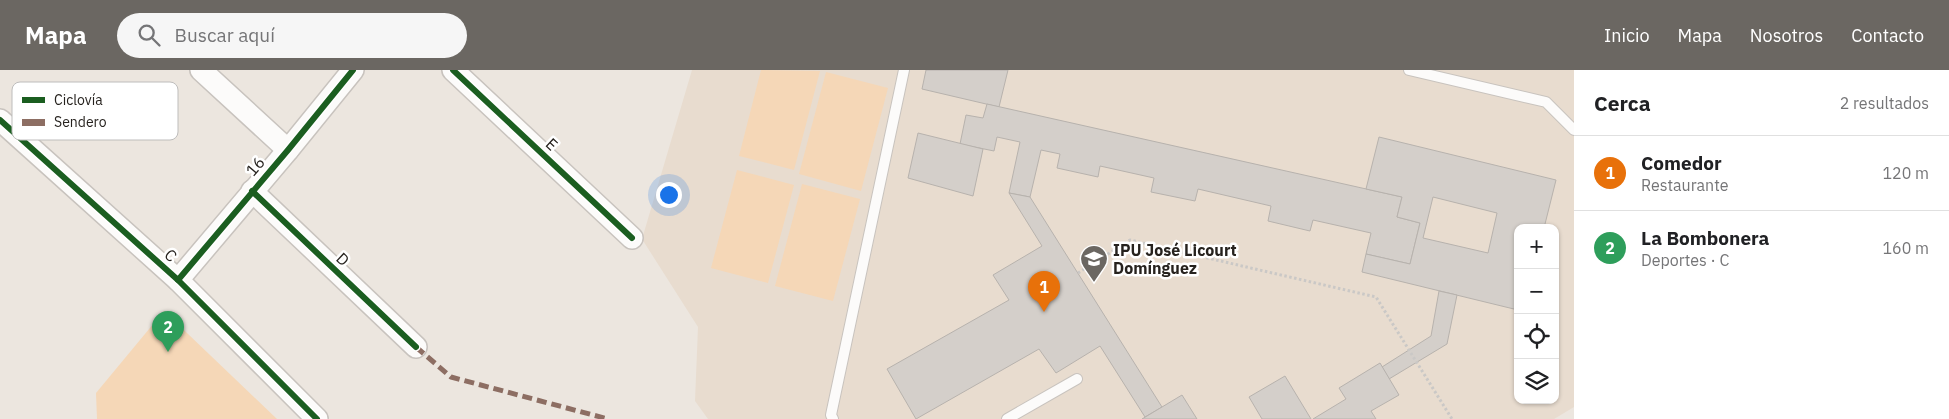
<!DOCTYPE html>
<html lang="es">
<head>
<meta charset="utf-8">
<style>
	body { margin:0; font-family:"IBM Plex Sans",sans-serif; background:#f6f6f6; color:#202124 }
	.controls { position:absolute; right:15px; bottom:15px; display:grid; overflow:hidden; border-radius:10px; box-shadow:0 1px 4px #0004 }
	.controls button { width:45px; height:45px; display:grid; place-items:center; padding:0; border:0; border-bottom:1px solid #e0e0e0; background:#fff; color:#202124; font:25px sans-serif }
	.you { position:absolute; left:668px; top:124px; width:18px; height:18px; margin:-12px; border:4px solid #fff; border-radius:50%; background:#1a73e8; box-shadow:0 0 0 8px #1a73e833 }
	.badge { display:grid; place-items:center; width:32px; height:32px; border-radius:50%; background:#6b6762; color:#fff; font-size:16px; font-weight:700 }
	.pin { position:absolute; translate:-50% -41px; filter:drop-shadow(0 1px 2px #0008) }
	.pin::after { content:''; position:absolute; top:26px; width:18px; height:15px; background:inherit; clip-path:polygon(0 0,100% 0,50% 100%) }
	.list { margin:0; padding:0; list-style:none }
	h2 { display:flex; justify-content:space-between; align-items:center; height:65px; margin:0; padding:0 20px; font-size:21px }
	h2 small { font-size:16px; font-weight:400; color:#757577 }
	.list li { display:grid; grid-template-columns:32px 1fr auto; gap:15px; align-items:center; box-sizing:border-box; height:75px; padding:0 20px; border-top:1px solid #e0e0e0 }
	.list b { display:block; font-size:19px; white-space:nowrap }
	.list p { margin:0; font-size:16px; white-space:nowrap; color:#757577 }
	.list em { font-size:16px; font-style:normal; color:#757577 }
	.icon { flex:none; width:28px; height:28px; fill:none; stroke:currentColor; stroke-width:2; stroke-linecap:round; stroke-linejoin:round }
	.map { position:relative; flex:none; width:1574px; height:349px; overflow:hidden }
	header { display:flex; align-items:center; gap:30px; box-sizing:border-box; height:70px; padding:0 25px; background:#6b6762; color:#fff }
	header strong { font-size:24px }
	nav { display:flex; gap:28px; margin-inline-start:auto; font-size:18px }
	.search { width:350px; height:45px; background:#f6f6f6; display:flex; align-items:center; gap:12px; box-sizing:border-box; padding:0 18px; border-radius:28px; color:#757577; font-size:19px }
	main { display:flex }
	aside { flex:1; background:#fff }
	.map>svg:first-child { display:block }
	.built { fill:#e8dccf; fill-rule:evenodd }
	.green { fill:#f5d7b7 }
	.building { fill:#d4cfca; stroke:#b7b2ad; fill-rule:evenodd }
	.lines { fill:none; stroke-linecap:round; stroke-linejoin:round }
	.service-casing { stroke:#c8c3be; stroke-width:12 }
	.minor-casing { stroke:#c8c3be; stroke-width:24 }
	.path { stroke:#cac8c6; stroke-width:3; stroke-dasharray:2.5 2.5; stroke-linecap:butt }
	.service { stroke:#fcfbfa; stroke-width:10 }
	.minor { stroke:#fcfbfa; stroke-width:21 }
	.quiet { stroke:#8d6e63; stroke-width:5; stroke-dasharray:10 5; stroke-linecap:butt }
	.cycleway-casing { stroke:#fff; stroke-width:9 }
	.cycleway { stroke:#1b5e20; stroke-width:6 }
	.labels { text-anchor:middle; stroke-width:5; stroke-linejoin:round; paint-order:stroke }
	.street-label { font-size:16px; fill:#26221e; stroke:#fff }
	.poi-label { font-size:16px; font-weight:bold; fill:#26221e; stroke:#fff; text-anchor:start }
	.key { fill:#fff; stroke:#bebdbc; stroke-width:1 }
	.key-label { font-size:14px; fill:#26221e }
</style>
</head>
<body>
<header>
<strong>Mapa</strong>
<div class="search"><svg class="icon" aria-label="search" viewBox="0 0 24 24"><circle cx="10" cy="10" r="6"/><path d="M15 15l6 6"/></svg>Buscar aquí</div>
<nav><a>Inicio</a><a>Mapa</a><a>Nosotros</a><a>Contacto</a></nav>
</header>
<main>
<div class="map">
<svg width="1574" height="349" viewBox="0 0 1574 349">
	<rect width="100%" height="100%" fill="#ece6df"/>
	<path class="built" d="M692,0H1574V337L1554,349H708L695,331L698,257L642,169ZM1518,158H1555V330H1518Z"/>
	<g class="green">
		<polygon points="761,0 820,1 794,100 739,86"/>
		<polygon points="826,2 888,18 861,121 799,104"/>
		<polygon points="737,100 794,115 768,213 711,198"/>
		<polygon points="802,114 860,129 833,231 775,216"/>
		<polygon points="164,241 277,349 97,349 96,323"/>
	</g>
	<g class="building">
		<polygon points="926,0 1008,0 999,37 922,19"/>
		<polygon points="987,34 1402,127 1397,147 1420,153 1410,194 1366,184 1371,163 1313,150 1310,161 1268,151 1271,136 1198,119 1195,131 1151,122 1154,108 1100,96 1098,107 1057,98 1060,84 1041,80 1030,127 1009,123 1020,72 997,67 994,81 960,74 966,45 983,48"/>
		<polygon points="918,63 983,79 973,126 908,108"/>
		<path d="M1379,67L1556,110L1544,158H1518V240L1362,202L1366,184L1410,194L1420,153L1397,147L1402,127L1366,119ZM1433,127L1497,143L1488,183L1423,168Z"/>
		<polygon points="1009,123 1030,127 1162,337 1145,347 1100,276 1056,303 1039,279 916,349 887,299 1009,230 993,205 1042,176"/>
		<polygon points="1439,221 1457,225 1447,274 1389,309 1382,297 1431,266"/>
		<polygon points="1380,293 1399,325 1371,341 1376,349 1313,349 1346,329 1339,318"/>
		<polygon points="1285,306 1311,349 1262,349 1249,327"/>
		<polygon points="1182,325 1197,349 1142,349"/>
	</g>
	<g class="lines">
		<defs>
			<g id="service">
				<polyline points="1409,0 1546,32 1574,60"/>
				<polyline points="833,349 831,345 904,0"/>
				<polyline points="1007,349 1077,309"/>
			</g>
			<g id="minor">
				<polyline points="201,0 288,80"/>
				<polyline points="453,0 632,168"/>
				<polyline points="0,50 178,210 317,349"/>
				<polyline points="252,121 416,277"/>
				<polyline points="178,210 288,80 353,0"/>
			</g>
		</defs>
		<use href="#service" class="service-casing"/>
		<use href="#minor" class="minor-casing"/>
		<polyline class="path" points="1078,203 1130,170 1376,227 1452,349"/>
		<use href="#service" class="service"/>
		<use href="#minor" class="minor"/>
		<polyline class="quiet" points="416,277 451,307 608,349"/>
		<defs>
			<g id="cycleway">
				<polyline points="453,0 632,168"/>
				<polyline points="0,50 178,210 317,349"/>
				<polyline points="252,121 416,277"/>
				<polyline points="178,210 288,80 353,0"/>
			</g>
		</defs>
		<use href="#cycleway" class="cycleway-casing"/>
		<use href="#cycleway" class="cycleway"/>
	</g>
	<defs>
		<symbol id="school-pin" viewBox="-11 -11 22 30"><path d="M0 17L-7.5 6A9.5 9.5 0 1 1 7.5 6Z" fill="#6b6762" stroke="#fff"/><path d="M0-5L7-2L0 1L-7-2ZM-4 1L0 2.5L4 1V4Q0 6-4 4Z" fill="#fff"/></symbol>
	</defs>
	<g fill-rule="evenodd">
		<use href="#school-pin" x="1078" y="173" width="32" height="43"/>
	</g>
	<g class="labels">
		<g class="street-label">
			<text transform="translate(552 74) rotate(43)" y="6">E</text>
			<text transform="translate(255 96) rotate(-49)" y="6">16</text>
			<text transform="translate(171 185) rotate(42)" y="6">C</text>
			<text transform="translate(343 189) rotate(43)" y="6">D</text>
		</g>
		<g class="poi-label">
			<text x="1113" y="186">IPU José Licourt<tspan x="1113" dy="18">Domínguez</tspan></text>
		</g>
	</g>
	<rect x="12" y="12" width="166" height="58" rx="8" class="key"/>
	<rect x="22" y="27" width="23" height="6" fill="#1b5e20"/>
	<rect x="22" y="49" width="23" height="7" fill="#8d6e63"/>
	<g class="key-label">
		<text x="54" y="35">Ciclovía</text>
		<text x="54" y="57">Sendero</text>
	</g>
</svg>
<div class="controls">
<button>+</button>
<button>−</button>
<button><svg class="icon" aria-label="locate" viewBox="0 0 24 24"><circle cx="12" cy="12" r="6"/><path d="M12 2v4M12 18v4M2 12h4M18 12h4"/></svg></button>
<button><svg class="icon" aria-label="layers" viewBox="0 0 24 24"><path d="M12 4l9 5-9 5-9-5zM3 14l9 5 9-5"/></svg></button>
</div>
<div class="you"></div>
<div class="pin badge" style="left:1044px;top:242px;background:#e8710a">1</div>
<div class="pin badge" style="left:168px;top:282px;background:#2e9e5b">2</div>
</div>
<aside>
<h2>Cerca<small>2 resultados</small></h2>
<ul class="list">
<li><span class="badge" style="background:#e8710a">1</span><div><b>Comedor</b><p>Restaurante</p></div><em>120 m</em></li>
<li><span class="badge" style="background:#2e9e5b">2</span><div><b>La Bombonera</b><p>Deportes · C</p></div><em>160 m</em></li>
</ul>
</aside>
</main>
</body>
</html>
